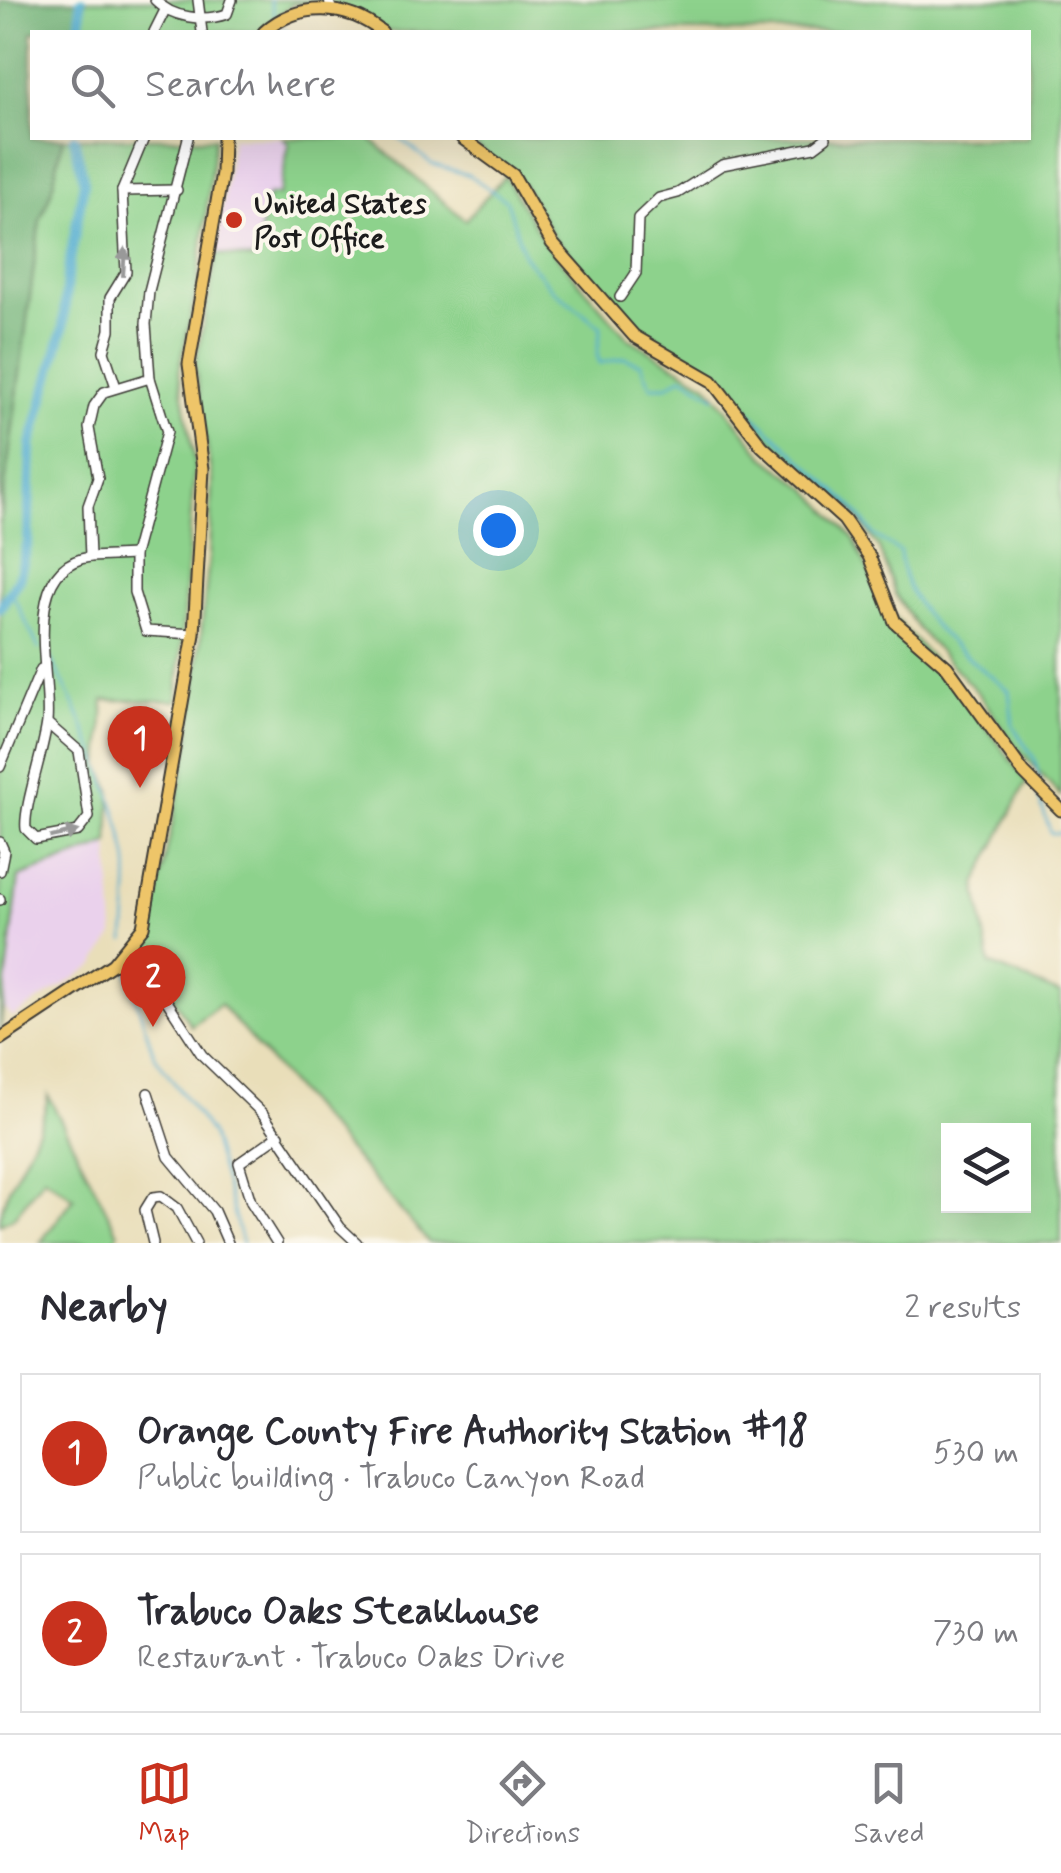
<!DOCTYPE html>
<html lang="en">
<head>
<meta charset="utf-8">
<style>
	body { margin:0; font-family:Mynerve,sans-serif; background:#f7f7f7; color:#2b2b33 }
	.controls { position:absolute; right:30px; bottom:30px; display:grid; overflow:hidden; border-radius:0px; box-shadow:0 10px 40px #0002 }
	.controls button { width:90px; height:90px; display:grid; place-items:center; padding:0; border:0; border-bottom:2px solid #e1e1e2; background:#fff; color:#2b2b33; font:50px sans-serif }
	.you { position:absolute; left:498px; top:530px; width:35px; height:35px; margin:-25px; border:8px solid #fff; border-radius:50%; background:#1a73e8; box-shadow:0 0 0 15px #1a73e833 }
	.badge { display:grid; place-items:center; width:65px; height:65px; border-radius:50%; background:#c8321e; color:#fff; font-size:32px; font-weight:700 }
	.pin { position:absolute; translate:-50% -82px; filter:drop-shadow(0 2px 5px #0008) }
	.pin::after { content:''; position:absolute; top:52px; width:35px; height:30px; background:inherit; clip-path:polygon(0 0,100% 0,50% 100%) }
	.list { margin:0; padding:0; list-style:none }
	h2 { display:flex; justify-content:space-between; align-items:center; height:130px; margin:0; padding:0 40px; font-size:42px }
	h2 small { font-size:32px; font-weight:400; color:#7c7c81 }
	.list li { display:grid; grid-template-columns:65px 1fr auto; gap:30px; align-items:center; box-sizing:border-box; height:160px; margin:0 20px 20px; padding:0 20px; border:2px solid #e1e1e2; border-radius:0px }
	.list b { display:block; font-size:38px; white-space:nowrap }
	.list p { margin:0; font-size:32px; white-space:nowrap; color:#7c7c81 }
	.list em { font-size:32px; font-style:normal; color:#7c7c81 }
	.icon { flex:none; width:55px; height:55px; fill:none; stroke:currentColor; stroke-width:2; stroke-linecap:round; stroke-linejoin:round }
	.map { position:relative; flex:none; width:1061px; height:1243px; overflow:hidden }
	.search { position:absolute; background:#fff; box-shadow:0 10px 40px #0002; left:30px; right:30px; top:30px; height:110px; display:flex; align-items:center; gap:25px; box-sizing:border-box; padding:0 35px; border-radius:0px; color:#7c7c81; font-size:38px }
	.sheet { height:490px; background:#fff }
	nav { display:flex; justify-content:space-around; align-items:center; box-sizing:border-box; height:140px; border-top:2px solid #e1e1e2; background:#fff; font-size:28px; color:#7c7c81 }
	nav a { display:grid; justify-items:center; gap:5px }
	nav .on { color:#c8321e }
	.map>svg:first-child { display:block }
	.built { fill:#ead1ec }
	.green { fill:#8dd28c; stroke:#547754; stroke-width:2.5; fill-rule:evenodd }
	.forest { fill:#72b478; stroke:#47684a; stroke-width:2.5 }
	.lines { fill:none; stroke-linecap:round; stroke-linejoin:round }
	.stream { stroke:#53add0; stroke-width:2.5 }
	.river { stroke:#53add0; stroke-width:10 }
	.minor-casing { stroke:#3b3934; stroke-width:12 }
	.major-casing { stroke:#3b3934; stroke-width:15 }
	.minor { stroke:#fff; stroke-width:9 }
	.major { stroke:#eec569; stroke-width:11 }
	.oneway { fill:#999 }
	.poi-dot { fill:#c8321e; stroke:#fbf7ec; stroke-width:4 }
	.labels { text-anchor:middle; stroke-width:8; stroke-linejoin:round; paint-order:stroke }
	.poi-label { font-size:30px; font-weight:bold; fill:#1c1c1c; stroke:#fbf7ec; text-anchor:start }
</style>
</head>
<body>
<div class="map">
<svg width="1061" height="1243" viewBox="0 0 1061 1243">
	<rect width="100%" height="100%" fill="#fbf7ec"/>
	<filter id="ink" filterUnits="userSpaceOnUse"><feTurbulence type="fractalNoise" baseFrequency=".01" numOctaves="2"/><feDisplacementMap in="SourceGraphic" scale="20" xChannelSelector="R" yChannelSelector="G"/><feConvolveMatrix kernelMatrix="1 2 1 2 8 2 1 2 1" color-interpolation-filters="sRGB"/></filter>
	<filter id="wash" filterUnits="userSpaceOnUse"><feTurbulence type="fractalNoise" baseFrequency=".0048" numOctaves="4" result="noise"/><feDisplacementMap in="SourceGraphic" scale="40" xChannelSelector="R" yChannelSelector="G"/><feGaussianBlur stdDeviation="2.25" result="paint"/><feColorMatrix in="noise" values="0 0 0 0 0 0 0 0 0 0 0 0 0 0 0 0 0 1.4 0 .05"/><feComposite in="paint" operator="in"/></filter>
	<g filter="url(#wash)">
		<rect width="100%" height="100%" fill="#e9deb9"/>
		<g class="built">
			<polygon points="232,138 283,138 289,144 279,195 268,195 254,260 217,254"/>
			<polygon points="109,844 114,935 94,966 13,1017 4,1009 19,877"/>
		</g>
		<g class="green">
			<polygon points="86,0 1061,0 1061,796 1012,742 979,694 917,628 895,594 879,548 851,509 764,434 730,383 632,322 554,238 524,186 467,138 1028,138 1028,32 388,32 344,8 320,4 293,4 258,32 77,32"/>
			<polygon points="63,138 215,138 198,282 179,372 195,463 177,701 104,700 100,766 111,790 109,844 19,877 0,1031 0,524 40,220 51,192"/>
			<path d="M283,138H369L465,220L505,176L545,243L628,338L707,384L763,455L809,490L854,539L885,607L948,676L1027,781L976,884L990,964L1061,994V1243H429L220,1004L191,1026L154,967L147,944L190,740L209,557L212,481L195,366L217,254L254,259L268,195H279L289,144ZM948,1130H1024V1206H948Z"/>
			<path d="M48,1095L118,1233L113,1243H40L74,1198L44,1177L14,1217L0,1224C0,1188 41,1143 48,1095Z"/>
		</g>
		<polygon class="forest" points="0,0 86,0 77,32 32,32 32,138 63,138 51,192 40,220 0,524"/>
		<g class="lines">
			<g class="stream">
				<polyline points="270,0 274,15"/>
				<polyline points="282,27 288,32"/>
				<polyline points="399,138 432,164 469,175 507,201 524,256 552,289 601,327 597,355 600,363 625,358 641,364 651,386 667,386 683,376 716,397"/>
				<path d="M743,406L853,507L874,535L900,552C903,614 966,655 1009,691L1013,726L1035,760L1040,783"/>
				<polyline points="12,593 39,649"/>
				<path d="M49,656C80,710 115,795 127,856C131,873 126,922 125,941"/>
				<polyline points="1038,796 1051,833 1061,833"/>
				<polyline points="126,966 154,1055 211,1134 242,1243"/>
			</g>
			<g class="river">
				<polyline points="80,32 81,0"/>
				<polyline points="0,608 19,578 28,542 31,445 63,329 67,277 84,182 74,138"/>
			</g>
		</g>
	</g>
	<g filter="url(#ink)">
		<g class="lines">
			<defs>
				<g id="minor">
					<path d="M155,0C172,18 203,22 227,14L232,0"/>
					<polyline points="198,0 202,32"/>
					<polyline points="329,0 331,9"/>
					<polyline points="154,32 165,10"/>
					<polyline points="188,138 149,291 146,324 150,378 167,432 134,555 134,592 146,631 194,634"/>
					<polyline points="122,191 177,190"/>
					<polyline points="620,297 636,273 638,218 659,198 678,193 722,165 814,147 826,138"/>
					<polyline points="116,387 104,351 110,330 110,298 126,272 122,191 144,138"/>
					<polyline points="90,557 134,555"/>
					<path d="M47,723L79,751L89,817L78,831L36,839L26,829C23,808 44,750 47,722C52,677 18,567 90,557L88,506L98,478L89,428L94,406L104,392L150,378"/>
					<polyline points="0,767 41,669"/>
					<polyline points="0,842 4,851 0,871"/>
					<polyline points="0,899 0,900"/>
					<polyline points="131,946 202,1055 263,1114 340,1227 357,1243"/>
					<polyline points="148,1093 169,1157 214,1211 228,1243"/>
					<polyline points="153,1243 145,1210 153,1197 161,1196 177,1208 196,1243"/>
					<polyline points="277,1243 251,1202 239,1163 279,1135"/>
				</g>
				<g id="major">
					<path d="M264,32C299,1 347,4 382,32"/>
					<polyline points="462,138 513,175 552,243 634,336 712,381 762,446 844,520 869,556 895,622 947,667 1024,773 1061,810"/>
					<polyline points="0,1039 113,964 143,927 194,634 203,469 189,364 222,173 223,138"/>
				</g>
			</defs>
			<use href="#minor" class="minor-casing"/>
			<use href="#major" class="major-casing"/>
			<use href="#minor" class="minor"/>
			<use href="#major" class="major"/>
		</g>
		<defs><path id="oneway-solid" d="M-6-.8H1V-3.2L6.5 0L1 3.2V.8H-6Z" transform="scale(2.5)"/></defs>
		<g class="oneway">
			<use href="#oneway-solid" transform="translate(124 262) rotate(-86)"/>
			<use href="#oneway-solid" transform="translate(64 834) rotate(-13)"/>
		</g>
	</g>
	<circle class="poi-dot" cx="234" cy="220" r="10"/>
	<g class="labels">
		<g class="poi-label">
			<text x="254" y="213">United States<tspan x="254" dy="34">Post Office</tspan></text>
		</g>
	</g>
</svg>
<div class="controls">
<button><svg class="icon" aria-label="layers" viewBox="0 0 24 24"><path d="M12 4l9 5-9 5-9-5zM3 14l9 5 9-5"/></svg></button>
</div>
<div class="you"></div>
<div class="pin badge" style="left:140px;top:788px">1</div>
<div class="pin badge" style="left:153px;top:1027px">2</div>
<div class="search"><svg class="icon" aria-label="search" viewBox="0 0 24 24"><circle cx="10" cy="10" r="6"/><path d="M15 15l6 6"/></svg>Search here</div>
</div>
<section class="sheet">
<h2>Nearby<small>2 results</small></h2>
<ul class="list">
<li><span class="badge">1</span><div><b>Orange County Fire Authority Station #18</b><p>Public building · Trabuco Canyon Road</p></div><em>530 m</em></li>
<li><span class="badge">2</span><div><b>Trabuco Oaks Steakhouse</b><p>Restaurant · Trabuco Oaks Drive</p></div><em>730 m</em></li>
</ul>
</section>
<nav>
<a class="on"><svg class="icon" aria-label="map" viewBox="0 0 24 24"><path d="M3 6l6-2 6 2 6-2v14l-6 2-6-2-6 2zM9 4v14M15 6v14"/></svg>Map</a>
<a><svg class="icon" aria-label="directions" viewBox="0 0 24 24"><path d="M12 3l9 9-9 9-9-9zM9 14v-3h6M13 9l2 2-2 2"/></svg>Directions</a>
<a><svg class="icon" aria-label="saved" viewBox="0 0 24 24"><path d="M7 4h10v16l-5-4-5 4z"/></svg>Saved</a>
</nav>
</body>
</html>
